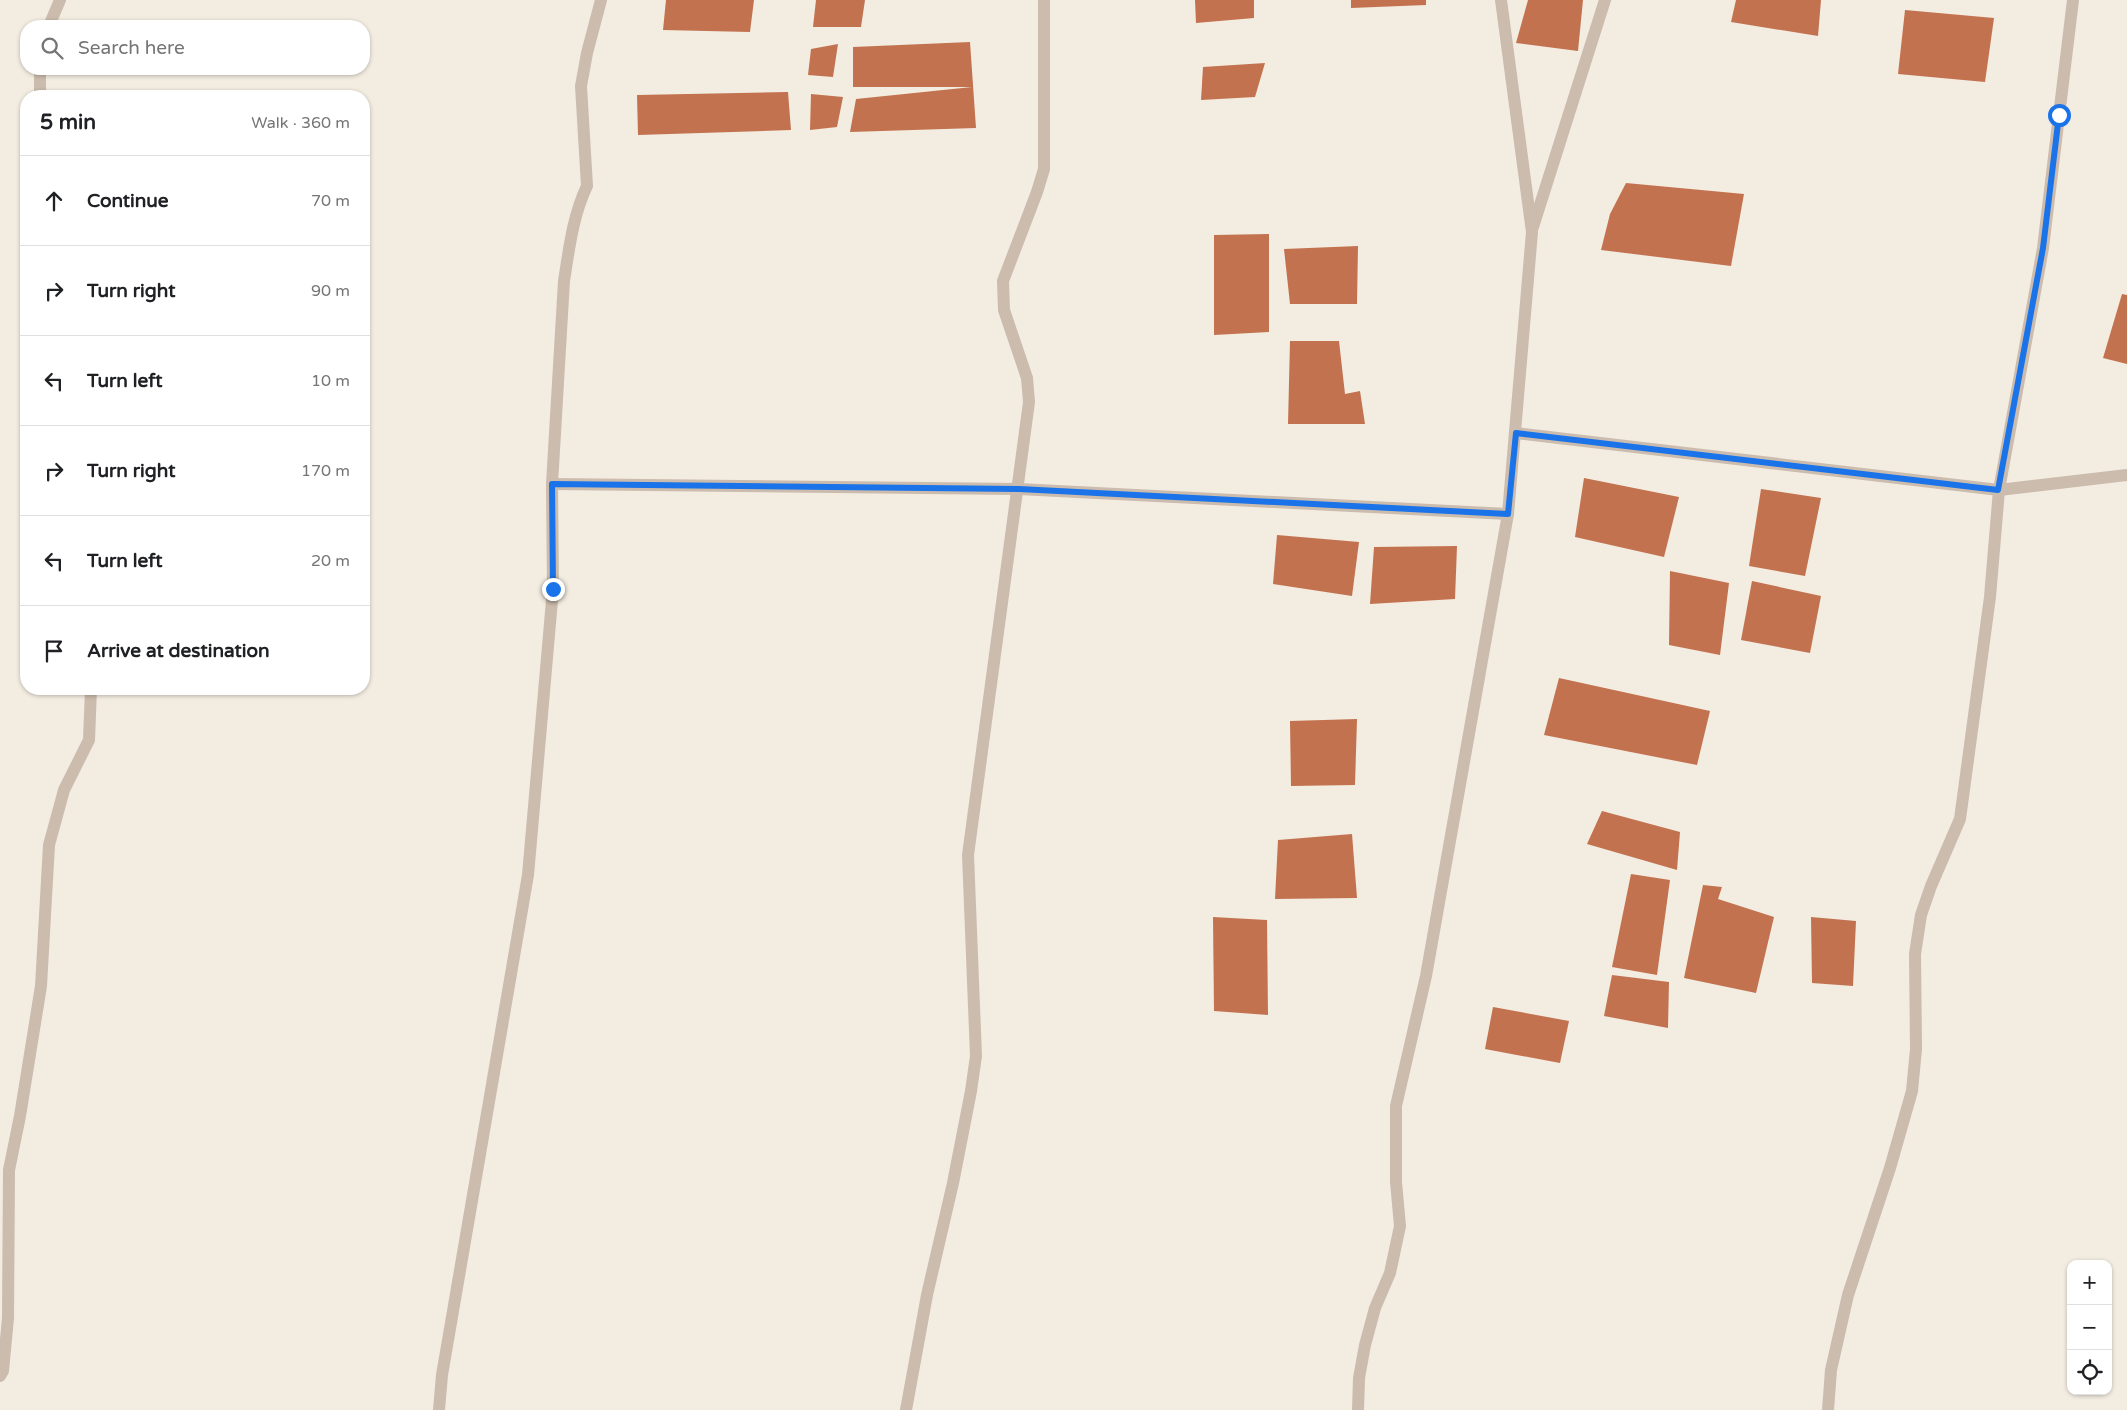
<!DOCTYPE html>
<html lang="en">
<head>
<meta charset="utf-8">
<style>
	body { margin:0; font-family:"Varela Round",sans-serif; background:#f6f6f6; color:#202124 }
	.controls { position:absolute; right:15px; bottom:15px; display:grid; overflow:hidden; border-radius:10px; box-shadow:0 1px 4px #0004 }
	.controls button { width:45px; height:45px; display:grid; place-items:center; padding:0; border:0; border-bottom:1px solid #e0e0e0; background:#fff; color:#202124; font:25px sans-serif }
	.stop { position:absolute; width:15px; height:15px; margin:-11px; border:4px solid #1a73e8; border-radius:50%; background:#fff }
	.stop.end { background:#1a73e8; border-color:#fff; box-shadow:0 1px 5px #0008 }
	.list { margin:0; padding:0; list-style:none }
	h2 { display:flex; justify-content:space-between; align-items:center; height:65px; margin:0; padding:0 20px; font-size:21px }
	h2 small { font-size:16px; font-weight:400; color:#757577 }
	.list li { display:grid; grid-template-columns:32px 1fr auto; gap:15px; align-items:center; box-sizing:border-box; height:90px; padding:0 20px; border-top:1px solid #e0e0e0 }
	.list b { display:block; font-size:19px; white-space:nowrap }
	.list em { font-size:16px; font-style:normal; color:#757577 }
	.icon { flex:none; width:28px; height:28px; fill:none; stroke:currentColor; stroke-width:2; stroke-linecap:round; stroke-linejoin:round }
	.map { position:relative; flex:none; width:2127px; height:1410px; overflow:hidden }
	.search { position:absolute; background:#fff; box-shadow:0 1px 4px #0004; left:20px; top:20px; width:350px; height:55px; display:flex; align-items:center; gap:12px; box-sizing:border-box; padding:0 18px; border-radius:20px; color:#757577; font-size:19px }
	.panel { position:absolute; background:#fff; box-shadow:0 1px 4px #0004; left:20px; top:90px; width:350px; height:605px; border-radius:20px }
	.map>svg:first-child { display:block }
	.building { fill:#c3724f }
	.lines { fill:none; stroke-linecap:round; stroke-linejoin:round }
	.street { stroke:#cbbcad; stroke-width:12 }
	.route { stroke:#1a73e8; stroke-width:6 }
</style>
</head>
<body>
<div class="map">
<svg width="2127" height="1410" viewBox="0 0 2127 1410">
	<rect width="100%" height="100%" fill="#f3ece1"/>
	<g class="building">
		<polygon points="666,0 754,0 750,32 663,30"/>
		<polygon points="816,0 865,0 861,27 813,27"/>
		<polygon points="1195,0 1254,0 1254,18 1196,23"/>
		<polygon points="1351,0 1426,0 1426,5 1351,8"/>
		<polygon points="1528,0 1583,0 1578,51 1516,43"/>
		<polygon points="1736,0 1821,0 1818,36 1731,22"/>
		<polygon points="1905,10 1994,18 1985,82 1898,74"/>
		<polygon points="970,42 976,128 850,132 856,99 972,87 853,87 853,47"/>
		<polygon points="838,44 833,77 808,75 811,49"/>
		<polygon points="1265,63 1255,97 1201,100 1203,67"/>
		<polygon points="788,92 791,130 638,135 637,95"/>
		<polygon points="811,94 843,97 837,127 810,130"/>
		<polygon points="1626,183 1744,194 1731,266 1601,250 1610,214"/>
		<polygon points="1269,234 1269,332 1214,335 1214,235"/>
		<polygon points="1358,246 1357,304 1290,304 1284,249"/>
		<polygon points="2122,294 2127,295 2127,364 2103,358"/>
		<polygon points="1290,341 1339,341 1345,394 1360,391 1365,424 1288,424"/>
		<polygon points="1584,478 1679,497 1664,557 1575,537"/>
		<polygon points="1761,489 1821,498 1805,576 1749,566"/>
		<polygon points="1277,535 1359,542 1352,596 1273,584"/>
		<polygon points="1457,546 1455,599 1370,604 1374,547"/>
		<polygon points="1670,571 1729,583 1720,655 1669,645"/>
		<polygon points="1752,581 1821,596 1810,653 1741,640"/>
		<polygon points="1559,678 1710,711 1697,765 1544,735"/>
		<polygon points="1357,719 1355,785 1291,786 1290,721"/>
		<polygon points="1602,811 1680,832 1677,870 1587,844"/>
		<polygon points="1352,834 1357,898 1275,899 1278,840"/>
		<polygon points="1631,874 1670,880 1657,975 1612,967"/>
		<polygon points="1703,885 1722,887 1718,899 1774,917 1756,993 1684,978"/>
		<polygon points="1213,917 1267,920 1268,1015 1214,1011"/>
		<polygon points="1811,917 1856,921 1853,986 1812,983"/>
		<polygon points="1612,975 1669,982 1668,1028 1604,1016"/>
		<polygon points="1493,1007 1569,1021 1560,1063 1485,1049"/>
	</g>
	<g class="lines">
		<g class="street">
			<polyline points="49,26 60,0"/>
			<polyline points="40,69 40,96"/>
			<polyline points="1533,227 1605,0"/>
			<polyline points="1516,433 1999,490 2127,475"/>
			<polyline points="552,484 1019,489 1508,514"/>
			<polyline points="0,1376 3,1371 8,1318 9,1170 20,1116 41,986 49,845 64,790 89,740 91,689"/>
			<path d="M439,1410L442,1375L528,875L553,589L552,484L564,281C569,249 573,215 587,186L581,86L587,53L601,0"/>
			<polyline points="906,1410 927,1295 953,1183 971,1091 976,1056 968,855 1029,402 1027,378 1004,310 1003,281 1037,192 1044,169 1044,0"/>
			<polyline points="1358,1410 1359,1378 1365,1345 1375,1308 1390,1273 1400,1226 1396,1182 1396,1106 1426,976 1508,514 1532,232 1501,0"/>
			<polyline points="1828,1410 1831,1370 1848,1295 1890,1168 1912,1091 1916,1049 1915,954 1921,915 1931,886 1960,819 1990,597 1999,490 2043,248 2073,0"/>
		</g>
	</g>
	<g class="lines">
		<polyline class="route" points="553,589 552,484 1019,489 1508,514 1516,433 1998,490 2043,248 2059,115"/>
	</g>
</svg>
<div class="controls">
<button>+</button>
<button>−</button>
<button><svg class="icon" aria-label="locate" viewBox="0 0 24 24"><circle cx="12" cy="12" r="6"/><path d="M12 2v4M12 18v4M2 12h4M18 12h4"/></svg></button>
</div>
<div class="stop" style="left:2059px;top:115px"></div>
<div class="stop end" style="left:553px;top:589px"></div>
<div class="search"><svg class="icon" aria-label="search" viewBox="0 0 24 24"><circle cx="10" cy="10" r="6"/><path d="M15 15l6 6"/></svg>Search here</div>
<section class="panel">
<h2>5 min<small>Walk · 360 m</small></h2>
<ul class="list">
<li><svg class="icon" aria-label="ahead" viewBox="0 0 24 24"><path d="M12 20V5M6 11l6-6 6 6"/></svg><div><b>Continue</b></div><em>70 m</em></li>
<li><svg class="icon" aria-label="right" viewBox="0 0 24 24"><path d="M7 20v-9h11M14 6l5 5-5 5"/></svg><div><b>Turn right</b></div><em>90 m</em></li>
<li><svg class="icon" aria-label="left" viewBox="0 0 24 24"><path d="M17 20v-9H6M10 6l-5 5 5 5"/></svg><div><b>Turn left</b></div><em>10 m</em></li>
<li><svg class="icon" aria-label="right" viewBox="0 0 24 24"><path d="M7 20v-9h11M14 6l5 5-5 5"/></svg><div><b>Turn right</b></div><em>170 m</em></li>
<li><svg class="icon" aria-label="left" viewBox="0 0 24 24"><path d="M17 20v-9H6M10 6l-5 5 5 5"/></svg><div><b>Turn left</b></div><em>20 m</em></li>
<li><svg class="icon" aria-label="arrive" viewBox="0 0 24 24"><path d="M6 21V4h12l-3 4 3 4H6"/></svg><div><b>Arrive at destination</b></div></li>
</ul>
</section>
</div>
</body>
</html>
